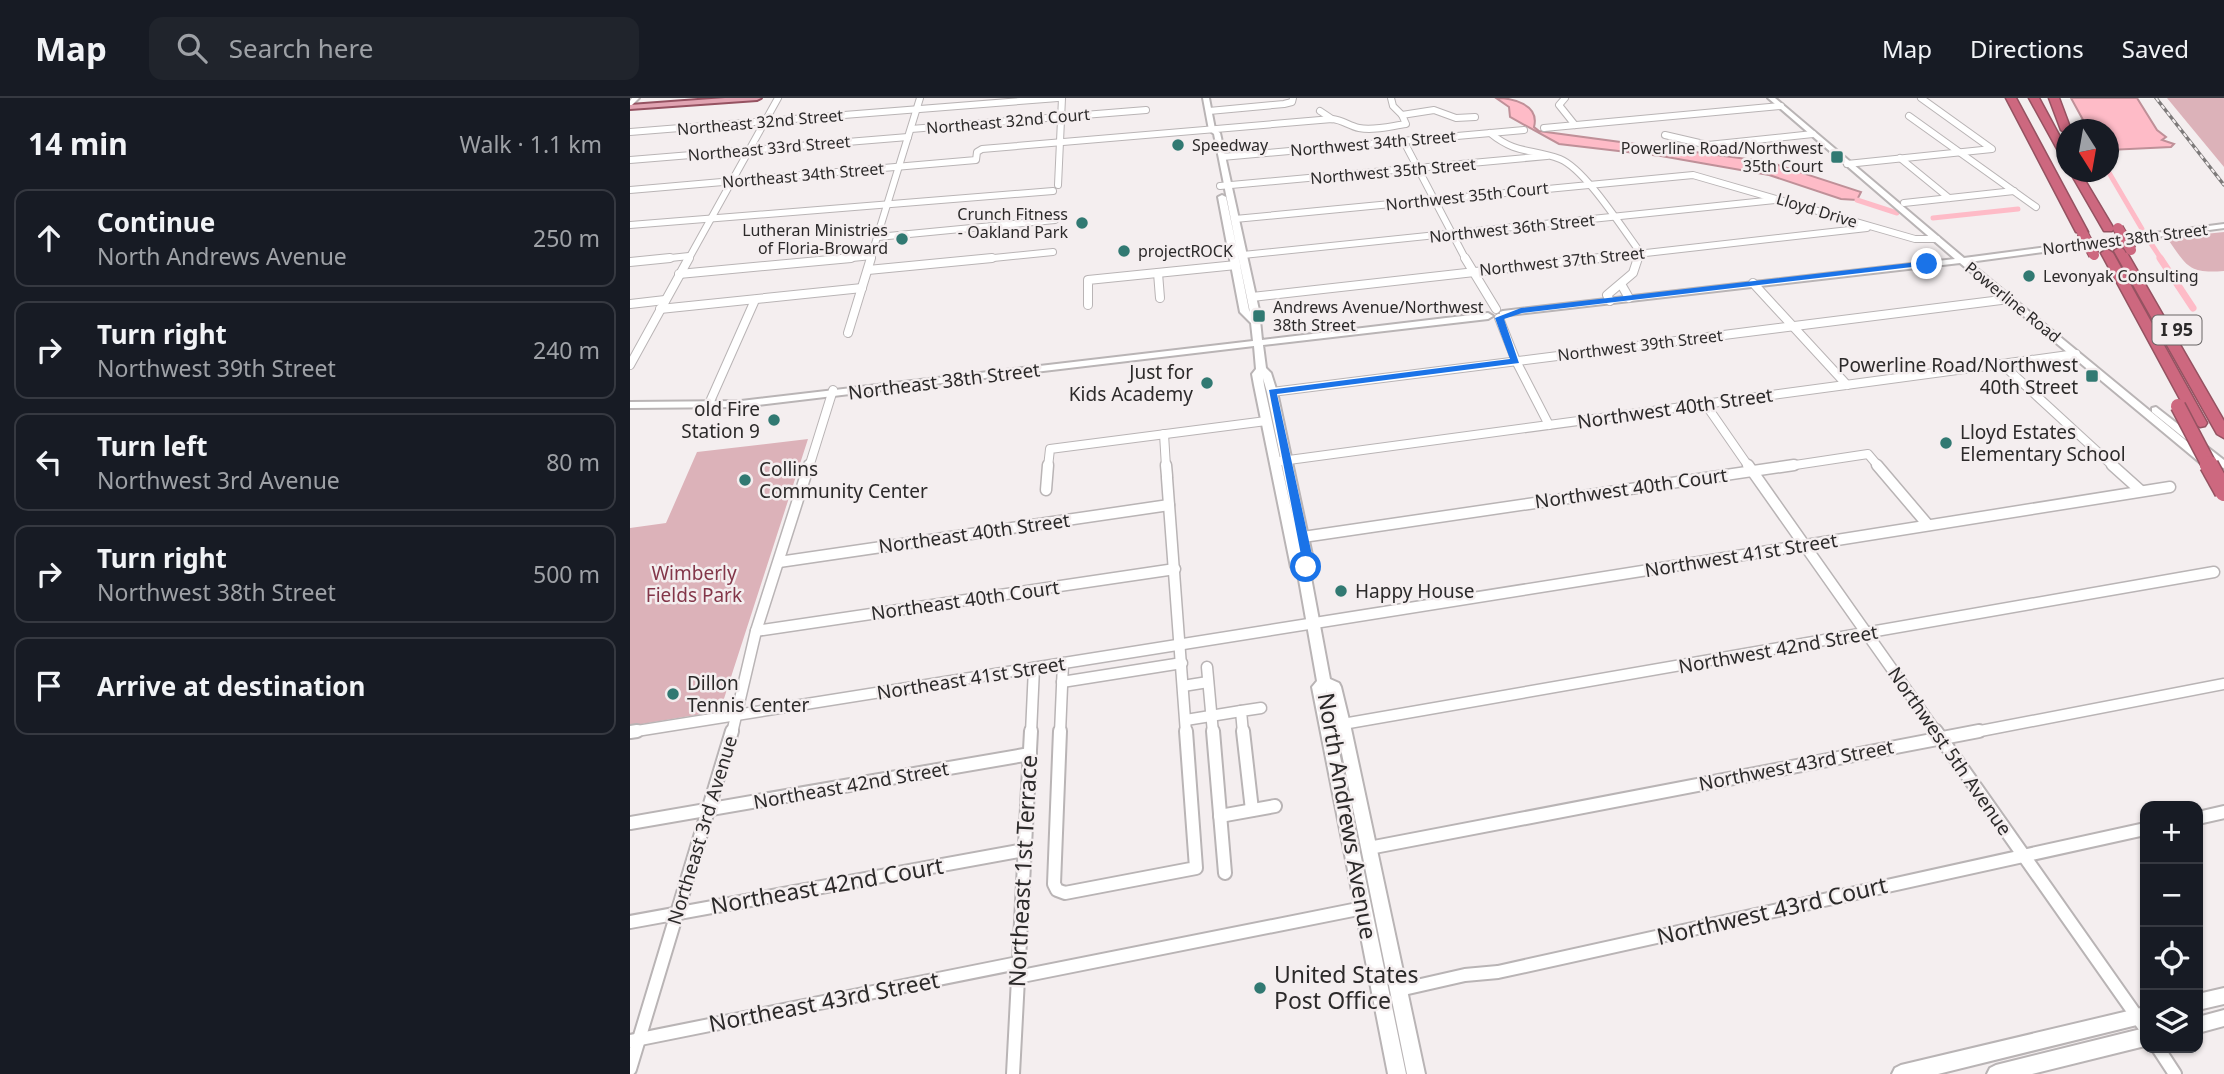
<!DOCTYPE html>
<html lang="en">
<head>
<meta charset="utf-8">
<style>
	body { margin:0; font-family:"Noto Sans",sans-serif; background:#20242c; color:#f1f3f6 }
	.controls { position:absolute; right:21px; bottom:21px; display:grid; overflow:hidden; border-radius:14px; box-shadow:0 2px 5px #0004 }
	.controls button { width:63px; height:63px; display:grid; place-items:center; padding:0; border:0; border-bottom:2px solid #363941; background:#171b24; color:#f1f3f6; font:35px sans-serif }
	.compass { position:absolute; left:1426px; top:21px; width:63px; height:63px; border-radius:50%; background:#171b24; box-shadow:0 2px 5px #0004; rotate:169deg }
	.stop { position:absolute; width:21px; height:21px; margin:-16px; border:5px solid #1a73e8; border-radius:50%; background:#fff }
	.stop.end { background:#1a73e8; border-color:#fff; box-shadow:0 2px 7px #0008 }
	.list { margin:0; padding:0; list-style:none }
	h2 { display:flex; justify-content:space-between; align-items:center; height:91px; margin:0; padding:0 28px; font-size:30px }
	h2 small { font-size:23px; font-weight:400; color:#9ea1a6 }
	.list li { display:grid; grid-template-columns:46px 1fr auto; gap:21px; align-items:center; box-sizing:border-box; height:98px; margin:0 14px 14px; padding:0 14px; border:2px solid #363941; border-radius:14px }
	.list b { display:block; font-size:26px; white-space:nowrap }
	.list p { margin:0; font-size:23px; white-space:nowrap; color:#9ea1a6 }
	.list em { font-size:23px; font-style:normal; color:#9ea1a6 }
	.icon { flex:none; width:38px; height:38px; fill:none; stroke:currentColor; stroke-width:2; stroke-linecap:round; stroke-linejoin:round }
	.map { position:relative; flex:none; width:1594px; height:976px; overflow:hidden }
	header { display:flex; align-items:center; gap:42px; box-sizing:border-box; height:98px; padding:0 35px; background:#171b24; border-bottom:2px solid #363941 }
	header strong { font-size:33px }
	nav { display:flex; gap:38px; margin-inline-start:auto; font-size:24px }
	.search { width:490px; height:63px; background:#20242c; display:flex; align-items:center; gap:18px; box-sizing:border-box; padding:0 24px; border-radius:14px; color:#9ea1a6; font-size:26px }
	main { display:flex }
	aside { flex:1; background:#171b24 }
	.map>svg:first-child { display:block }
	.green { fill:#dcb2b9 }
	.water { fill:#febbc7; stroke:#bf9098; stroke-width:2 }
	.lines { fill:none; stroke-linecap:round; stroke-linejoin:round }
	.canal-far1 { stroke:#febbc7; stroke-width:5 }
	.canal { stroke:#febbc7; stroke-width:7 }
	.street-far3-casing { stroke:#b9b4b5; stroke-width:8 }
	.street-far2-casing { stroke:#b9b4b5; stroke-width:10 }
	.street-far1-casing { stroke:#b9b4b5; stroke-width:13 }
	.street-casing { stroke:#b9b4b5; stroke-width:16 }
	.secondary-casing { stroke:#b9b4b5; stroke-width:4 }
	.primary-casing { stroke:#955261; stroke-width:4 }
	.highway-casing { stroke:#955261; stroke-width:3 }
	.street-far3 { stroke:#fff; stroke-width:6 }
	.street-far2 { stroke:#fff; stroke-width:8 }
	.street-far1 { stroke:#fff; stroke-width:10 }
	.street { stroke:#fff; stroke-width:12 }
	.secondary { fill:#fff; fill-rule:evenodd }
	.primary { fill:#e1a4b2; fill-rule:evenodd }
	.highway { fill:#cd687f; fill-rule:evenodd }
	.rail-casing { stroke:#7d7a7a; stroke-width:3.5 }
	.rail { stroke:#f4eeef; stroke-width:2; stroke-dasharray:4.5; stroke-linecap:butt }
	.highway-bridge-far2-casing { stroke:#955261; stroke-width:12; stroke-linecap:butt }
	.highway-bridge-far1-casing { stroke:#955261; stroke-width:17; stroke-linecap:butt }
	.highway-bridge-casing { stroke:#955261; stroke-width:21; stroke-linecap:butt }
	.highway-bridge-far2 { stroke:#cd687f; stroke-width:10 }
	.highway-bridge-far1 { stroke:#cd687f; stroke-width:14 }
	.highway-bridge { stroke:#cd687f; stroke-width:18 }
	.route { fill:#1a73e8 }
	.poi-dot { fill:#317972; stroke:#f4eeef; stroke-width:2.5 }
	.labels { text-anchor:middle; stroke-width:5; stroke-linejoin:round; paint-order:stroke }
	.far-street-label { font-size:16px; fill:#2c2a2a; stroke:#f4eeef }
	.far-poi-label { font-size:16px; fill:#2c2a2a; stroke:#f4eeef; text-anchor:start }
	.shield { fill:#f4eeef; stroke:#686565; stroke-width:2 }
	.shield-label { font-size:18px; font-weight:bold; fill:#2c2a2a }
	.poi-label { font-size:19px; fill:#2c2a2a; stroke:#f4eeef; text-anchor:start }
	.street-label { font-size:19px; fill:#2c2a2a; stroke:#f4eeef }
	.park-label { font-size:19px; fill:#833649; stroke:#f4eeef }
	.near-street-label { font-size:23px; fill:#2c2a2a; stroke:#f4eeef }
	.near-poi-label { font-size:23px; fill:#2c2a2a; stroke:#f4eeef; text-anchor:start }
</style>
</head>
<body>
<header>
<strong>Map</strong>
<div class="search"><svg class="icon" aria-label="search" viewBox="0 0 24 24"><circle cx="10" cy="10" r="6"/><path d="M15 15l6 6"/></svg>Search here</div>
<nav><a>Map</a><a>Directions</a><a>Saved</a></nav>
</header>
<main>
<aside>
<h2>14 min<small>Walk · 1.1 km</small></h2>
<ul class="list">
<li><svg class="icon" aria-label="ahead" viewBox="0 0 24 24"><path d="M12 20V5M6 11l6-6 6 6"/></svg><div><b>Continue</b><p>North Andrews Avenue</p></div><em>250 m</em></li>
<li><svg class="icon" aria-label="right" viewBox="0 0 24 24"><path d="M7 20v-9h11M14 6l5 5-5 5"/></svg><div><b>Turn right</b><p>Northwest 39th Street</p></div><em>240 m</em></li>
<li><svg class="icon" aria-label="left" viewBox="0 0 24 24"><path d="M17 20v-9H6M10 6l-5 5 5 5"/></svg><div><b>Turn left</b><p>Northwest 3rd Avenue</p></div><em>80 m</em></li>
<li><svg class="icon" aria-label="right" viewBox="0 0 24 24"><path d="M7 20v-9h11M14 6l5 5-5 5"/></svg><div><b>Turn right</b><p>Northwest 38th Street</p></div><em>500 m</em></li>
<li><svg class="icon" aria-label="arrive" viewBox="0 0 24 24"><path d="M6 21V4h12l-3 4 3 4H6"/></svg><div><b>Arrive at destination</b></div></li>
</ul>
</aside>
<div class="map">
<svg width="1594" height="976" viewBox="0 0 1594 976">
	<rect width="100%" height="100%" fill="#f4eeef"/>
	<g class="green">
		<polygon points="1537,0 1594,0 1594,69"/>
		<path d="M1594,134V173C1558,176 1557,168 1537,140Z"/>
		<polygon points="178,341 90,613 0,628 0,430 36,425 67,354"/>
	</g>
	<g class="water">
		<path d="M866,0C882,0 910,6 904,29L909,33L1139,64L1231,94L1227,102L1211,101L1139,77L1031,58L929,46L880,19L879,9Z"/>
		<polygon points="1441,0 1507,0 1527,32 1536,39 1532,42 1544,46 1541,49 1479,52 1478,32 1458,31"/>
	</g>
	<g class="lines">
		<g class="canal-far1">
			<polyline points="1478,73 1512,131"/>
			<polyline points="1227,102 1267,115"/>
			<polyline points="1303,120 1388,111"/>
			<polyline points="1520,144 1532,162"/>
		</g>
		<polyline class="canal" points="1530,160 1563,210"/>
		<defs>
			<g id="street-far3">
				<polyline points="761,0 763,8 772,17"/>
				<polyline points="935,0 929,7 945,27"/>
				<polyline points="579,13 654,6 662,4 663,0"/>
				<polyline points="690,13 702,21"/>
				<polyline points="1279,18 1406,109"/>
				<polyline points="914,30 1151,8"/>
				<polyline points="281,31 516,12"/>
				<polyline points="0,34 428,0"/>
				<path d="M860,35C887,57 901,50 930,61C955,71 992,130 1010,154L1007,162"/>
				<polyline points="1035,37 1078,47 1183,36"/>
				<polyline points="773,42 836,162"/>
				<polyline points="592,59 894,32"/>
				<polyline points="1270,60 1319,100"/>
				<polyline points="0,62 278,39"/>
				<polyline points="1217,66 1362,51 1291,0"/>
				<polyline points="428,87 432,0"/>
				<polyline points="590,88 917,58"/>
				<path d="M0,92L346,62L347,54L352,51L702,21C713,22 719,28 729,30C744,33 761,28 776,26L772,17L804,12L826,20L845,19"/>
				<polyline points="1274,105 1384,93"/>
				<polyline points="605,121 1063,77 1285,141 1307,141"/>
				<polyline points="0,127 423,93"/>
				<polyline points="248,139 425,122"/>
				<polyline points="613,157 1145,102"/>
				<polyline points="22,162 59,158"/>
				<polyline points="58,162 148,0"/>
				<polyline points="202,162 242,158"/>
				<polyline points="240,162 290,0"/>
				<polyline points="344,162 423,154"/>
				<polyline points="954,162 1237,130"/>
			</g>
			<g id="street-far2">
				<polyline points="835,160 866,211"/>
				<polyline points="0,164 40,160"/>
				<polyline points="238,172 362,160"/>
				<polyline points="528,175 530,200"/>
				<polyline points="49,176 221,160"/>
				<polyline points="1123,185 1217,287"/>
				<polyline points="991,186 999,200"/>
				<polyline points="622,199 970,160"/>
				<polyline points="980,203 977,197 1003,175 1008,160"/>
				<polyline points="0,206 35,202"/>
				<polyline points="458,207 458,182 606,167"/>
				<polyline points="30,211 232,190"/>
				<polyline points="869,220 886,263 919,327"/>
				<polyline points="218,235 241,160"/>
				<polyline points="1372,266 1484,369"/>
				<polyline points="0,267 59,160"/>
				<polyline points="642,294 1379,201"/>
				<polyline points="1076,307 1119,369"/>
				<polyline points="78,308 125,202"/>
				<polyline points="534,336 536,369"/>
				<polyline points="644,364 1446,256"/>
				<polyline points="179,369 203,292"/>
				<polyline points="418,369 420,351 636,323"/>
				<polyline points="1152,369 1238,356 1249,369"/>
			</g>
			<g id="street-far1">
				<polyline points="536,367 537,378"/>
				<polyline points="1118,367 1307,635"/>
				<polyline points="1247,367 1298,427"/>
				<polyline points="1482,367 1511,393"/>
				<polyline points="537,380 556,635"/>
				<polyline points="416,392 418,367"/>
				<polyline points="673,439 1164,367"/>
				<polyline points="149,464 539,407"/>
				<polyline points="126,533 545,471"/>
				<polyline points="577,569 583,635"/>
				<polyline points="432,584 552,565"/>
				<polyline points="553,588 578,584"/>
				<polyline points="556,622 611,613"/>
				<polyline points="713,626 1584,474"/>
				<polyline points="0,634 1540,389"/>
				<polyline points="102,635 126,533 179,367"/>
				<polyline points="401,635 404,570"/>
				<polyline points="430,635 433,565"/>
				<polyline points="613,635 611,613 631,610"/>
				<polyline points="1340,635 1594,586"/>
			</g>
			<g id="street">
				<polyline points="430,633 424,786 427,792 435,795 566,770 556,633"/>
				<polyline points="583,633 595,775"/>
				<polyline points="613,633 622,712"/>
				<polyline points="1306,633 1515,930"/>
				<polyline points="0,634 7,633"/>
				<polyline points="590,718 645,708"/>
				<polyline points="1568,720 1594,714"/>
				<polyline points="0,725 400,656"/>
				<polyline points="739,750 1349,633"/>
				<polyline points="0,824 394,752"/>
				<polyline points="387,879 733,810"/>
				<polyline points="769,892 835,877 868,874 1515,731"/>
				<polyline points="0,943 388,865"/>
				<polyline points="1528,950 1545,976"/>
				<polyline points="0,971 102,633"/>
				<polyline points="383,976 401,633"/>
			</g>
			<g id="secondary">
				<polygon points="2,0 9,0 0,9 0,3"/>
				<path d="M573,0H579L585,31L590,35L629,212L632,242L858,215L863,218L858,221L633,247L636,270L641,275L647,294L682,457L680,474L700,581L709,585L711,589L720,626L795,976H777L706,626L696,591L776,976H758L682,589L687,583L668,476L661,469L624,287L622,276L626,271L624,248L111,309L0,310V304L111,303L623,243L621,225L610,214L588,99L592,97L596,99L620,214L619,212L584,36L579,32ZM633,280L637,294L664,425L634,287Z"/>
				<polygon points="1138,0 1145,0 1334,160 1594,126 1594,130 1339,164 1582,364 1583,366 1582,368 1574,368 1330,165 870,218 870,214 873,213 1325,161"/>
				<polygon points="1526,309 1594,362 1594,370 1590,369 1522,314 1522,310"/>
				<polygon points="1594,890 1594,906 1568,912 1568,896"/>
				<polygon points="1515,909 1515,925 1308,976 1262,976 1265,970 1271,967"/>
				<polygon points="1594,912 1594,928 1568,935 1568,919"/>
				<polygon points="1515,930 1515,948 1402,976 1357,976 1360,970 1366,967"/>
			</g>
			<polygon id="primary" points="95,0 131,0 127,2 0,11 0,7"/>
			<g id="highway">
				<polygon points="1376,0 1386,0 1458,134 1456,136 1446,134"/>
				<polygon points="1399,0 1409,0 1436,50 1436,61 1431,58"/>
				<polygon points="1419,0 1429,0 1441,32 1436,32 1436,35 1431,32"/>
				<polygon points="1440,74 1450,74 1484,131 1482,133 1474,133"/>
				<polygon points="1490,149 1496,153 1594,323 1594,340 1587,336 1484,153"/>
				<polygon points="1477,151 1483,155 1577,325 1575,328 1570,329 1563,325 1471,155"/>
			</g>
		</defs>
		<use href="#street-far3" class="street-far3-casing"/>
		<use href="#street-far2" class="street-far2-casing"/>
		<use href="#street-far1" class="street-far1-casing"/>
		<use href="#street" class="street-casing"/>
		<use href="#secondary" class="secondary-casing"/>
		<use href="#primary" class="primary-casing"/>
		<use href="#highway" class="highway-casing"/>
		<use href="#street-far3" class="street-far3"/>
		<use href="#street-far2" class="street-far2"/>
		<use href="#street-far1" class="street-far1"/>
		<use href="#street" class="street"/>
		<use href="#secondary" class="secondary"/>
		<use href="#primary" class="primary"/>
		<use href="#highway" class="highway"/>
		<defs>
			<polyline id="rail" points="1526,0 1594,87"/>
		</defs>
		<use href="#rail" class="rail-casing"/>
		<use href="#rail" class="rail"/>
		<defs>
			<g id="highway-bridge-far2">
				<polyline points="1488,130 1501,152"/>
				<polyline points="1452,134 1464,157"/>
			</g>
			<polyline id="highway-bridge-far1" points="1548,308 1580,369"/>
			<polyline id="highway-bridge" points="1579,367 1594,394"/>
		</defs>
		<use href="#highway-bridge-far2" class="highway-bridge-far2-casing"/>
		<use href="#highway-bridge-far1" class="highway-bridge-far1-casing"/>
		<use href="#highway-bridge" class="highway-bridge-casing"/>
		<use href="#highway-bridge-far2" class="highway-bridge-far2"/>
		<use href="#highway-bridge-far1" class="highway-bridge-far1"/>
		<use href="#highway-bridge" class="highway-bridge"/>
	</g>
	<polygon class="route" points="1297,163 1299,167 892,215 874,221 889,265 647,296 682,457 680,472 676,473 671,469 671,457 639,292 880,261 865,220 891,210"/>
	<g class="poi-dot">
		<circle cx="548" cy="47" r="7"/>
		<rect x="1200" y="52" width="14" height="14" rx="3.5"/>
		<circle cx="452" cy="125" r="7"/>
		<circle cx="272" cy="141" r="7"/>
		<circle cx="494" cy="153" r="7"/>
		<circle cx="1399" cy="178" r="7"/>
		<rect x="622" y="211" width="14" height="14" rx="3.5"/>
		<rect x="1455" y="271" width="14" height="14" rx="3.5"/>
		<circle cx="577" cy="285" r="7"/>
		<circle cx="144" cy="322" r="7"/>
		<circle cx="1316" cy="345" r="7"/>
		<circle cx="115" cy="382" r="7"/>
		<circle cx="711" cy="493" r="7"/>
		<circle cx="43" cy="596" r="7"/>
		<circle cx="630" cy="890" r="7"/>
	</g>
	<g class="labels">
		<g class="far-street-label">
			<text transform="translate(378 23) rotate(-5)" y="6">Northeast 32nd Court</text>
			<text transform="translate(130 24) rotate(-5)" y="6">Northeast 32nd Street</text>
			<text transform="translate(743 45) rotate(-5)" y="6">Northwest 34th Street</text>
			<text transform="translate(139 50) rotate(-5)" y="6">Northeast 33rd Street</text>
			<text transform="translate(763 73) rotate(-5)" y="6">Northwest 35th Street</text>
			<text transform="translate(173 77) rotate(-5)" y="6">Northeast 34th Street</text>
			<text transform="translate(837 98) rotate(-6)" y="6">Northwest 35th Court</text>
			<text transform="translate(1187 112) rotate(17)" y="6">Lloyd Drive</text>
			<text transform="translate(882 130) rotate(-6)" y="6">Northwest 36th Street</text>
			<text transform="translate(1495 141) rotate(-7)" y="6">Northwest 38th Street</text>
			<text transform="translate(932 163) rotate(-6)" y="6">Northwest 37th Street</text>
			<text transform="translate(1383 204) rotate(39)" y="6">Powerline Road</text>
			<text transform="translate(1010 247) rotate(-7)" y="6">Northwest 39th Street</text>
		</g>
		<g class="far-poi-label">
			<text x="562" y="53">Speedway</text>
			<text x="1193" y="56" text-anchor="end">Powerline Road/Northwest<tspan x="1193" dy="18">35th Court</tspan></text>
			<text x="438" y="122" text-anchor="end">Crunch Fitness<tspan x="438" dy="18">- Oakland Park</tspan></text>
			<text x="258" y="138" text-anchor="end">Lutheran Ministries<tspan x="258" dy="18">of Floria-Broward</tspan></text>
			<text x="508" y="159">projectROCK</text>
			<text x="1413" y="184">Levonyak Consulting</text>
			<text x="643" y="215">Andrews Avenue/Northwest<tspan x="643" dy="18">38th Street</tspan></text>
		</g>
		<rect class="shield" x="1522.5" y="217.5" width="49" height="29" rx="5"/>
		<g class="shield-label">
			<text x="1547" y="238">I 95</text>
		</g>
		<g class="poi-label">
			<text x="1448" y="274" text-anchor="end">Powerline Road/Northwest<tspan x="1448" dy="22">40th Street</tspan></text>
			<text x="563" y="281" text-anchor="end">Just for<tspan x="563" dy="22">Kids Academy</tspan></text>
			<text x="130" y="318" text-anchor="end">old Fire<tspan x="130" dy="22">Station 9</tspan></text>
			<text x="1330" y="341">Lloyd Estates<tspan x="1330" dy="22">Elementary School</tspan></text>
			<text x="129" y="378">Collins<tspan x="129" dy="22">Community Center</tspan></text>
			<text x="725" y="500">Happy House</text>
			<text x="57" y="592">Dillon<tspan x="57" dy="22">Tennis Center</tspan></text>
		</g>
		<g class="street-label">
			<text transform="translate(314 283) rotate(-7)" y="7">Northeast 38th Street</text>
			<text transform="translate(1045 310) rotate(-8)" y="7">Northwest 40th Street</text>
			<text transform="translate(1001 390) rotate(-8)" y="7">Northwest 40th Court</text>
			<text transform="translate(344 435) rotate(-8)" y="7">Northeast 40th Street</text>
			<text transform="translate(1111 457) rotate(-9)" y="7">Northwest 41st Street</text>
			<text transform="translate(335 502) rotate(-8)" y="7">Northeast 40th Court</text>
			<text transform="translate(1148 551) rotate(-10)" y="7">Northwest 42nd Street</text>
			<text transform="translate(341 580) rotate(-9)" y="7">Northeast 41st Street</text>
			<text transform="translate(1320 653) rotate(55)" y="7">Northwest 5th Avenue</text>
			<text transform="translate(1166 667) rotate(-11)" y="7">Northwest 43rd Street</text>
			<text transform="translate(221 687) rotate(-10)" y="7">Northeast 42nd Street</text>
			<text transform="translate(72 732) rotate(-73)" y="7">Northeast 3rd Avenue</text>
		</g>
		<g class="park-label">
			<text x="64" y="482">Wimberly<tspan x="64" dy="22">Fields Park</tspan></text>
		</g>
		<g class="near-street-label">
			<text transform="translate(717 718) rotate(80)" y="8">North Andrews Avenue</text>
			<text transform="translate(393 773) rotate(-87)" y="8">Northeast 1st Terrace</text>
			<text transform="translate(197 788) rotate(-10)" y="8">Northeast 42nd Court</text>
			<text transform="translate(1142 813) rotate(-13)" y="8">Northwest 43rd Court</text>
			<text transform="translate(194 904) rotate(-11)" y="8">Northeast 43rd Street</text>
		</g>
		<g class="near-poi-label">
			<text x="644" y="885">United States<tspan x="644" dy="26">Post Office</tspan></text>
		</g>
	</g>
</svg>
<div class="controls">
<button>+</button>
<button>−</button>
<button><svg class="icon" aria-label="locate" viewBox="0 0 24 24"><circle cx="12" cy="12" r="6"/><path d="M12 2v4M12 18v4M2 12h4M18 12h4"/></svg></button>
<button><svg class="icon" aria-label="layers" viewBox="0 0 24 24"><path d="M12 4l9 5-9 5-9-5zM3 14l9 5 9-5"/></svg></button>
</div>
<svg class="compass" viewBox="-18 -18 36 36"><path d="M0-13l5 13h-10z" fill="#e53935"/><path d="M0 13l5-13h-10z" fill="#9ea1a6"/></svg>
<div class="stop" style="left:676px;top:469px"></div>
<div class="stop end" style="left:1297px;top:166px"></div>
</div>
</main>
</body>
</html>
